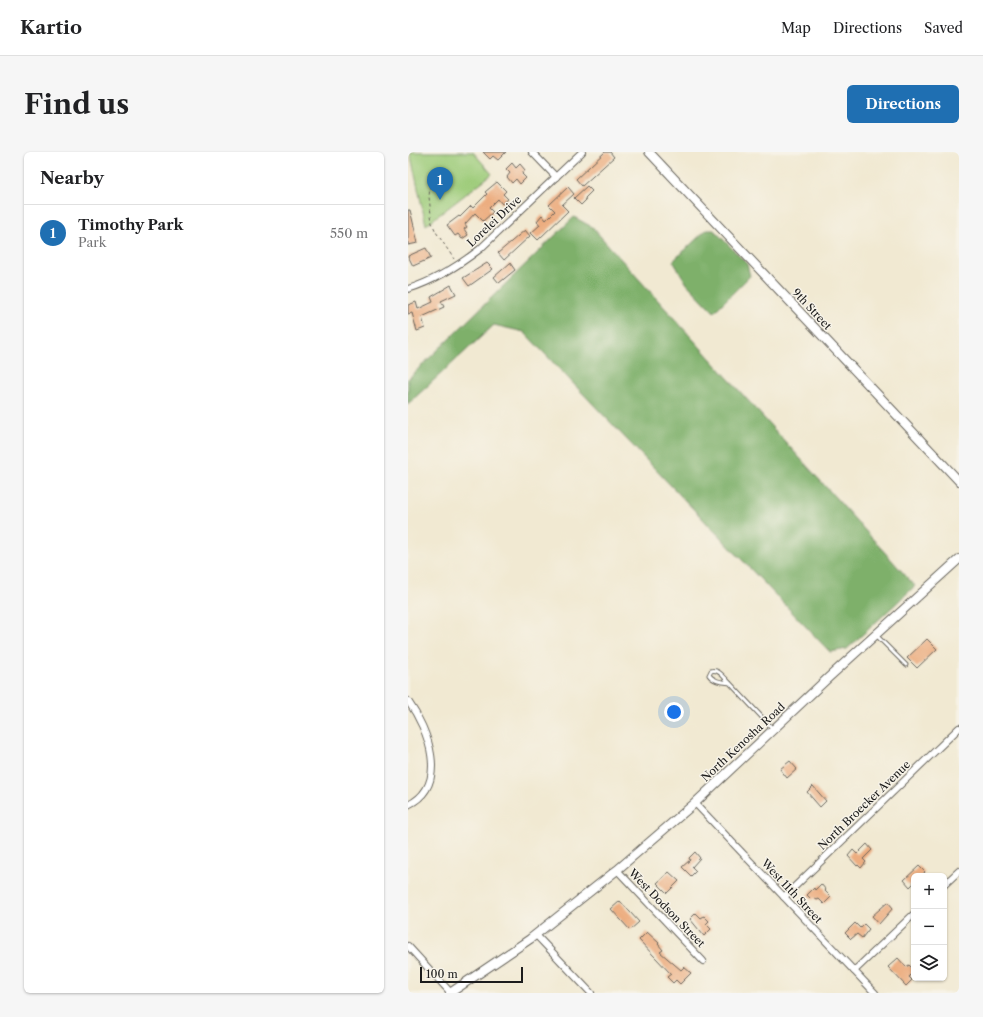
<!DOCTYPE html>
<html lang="en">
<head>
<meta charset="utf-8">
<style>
	body { margin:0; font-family:"Libre Caslon Text",serif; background:#f6f6f6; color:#202124 }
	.controls { position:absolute; right:12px; bottom:12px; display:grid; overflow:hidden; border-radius:6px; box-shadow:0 1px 3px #0004 }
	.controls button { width:36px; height:36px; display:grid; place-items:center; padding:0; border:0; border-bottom:1px solid #e0e0e0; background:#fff; color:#202124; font:20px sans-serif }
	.scale { position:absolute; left:12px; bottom:10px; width:103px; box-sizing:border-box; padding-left:4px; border:2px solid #1c1c1c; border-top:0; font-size:11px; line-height:14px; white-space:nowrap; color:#1c1c1c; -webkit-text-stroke:3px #f7f3e8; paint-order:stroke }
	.you { position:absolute; left:266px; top:560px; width:14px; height:14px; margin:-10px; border:3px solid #fff; border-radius:50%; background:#1a73e8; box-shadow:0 0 0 6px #1a73e833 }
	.badge { display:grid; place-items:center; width:26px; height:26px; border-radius:50%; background:#1f6fb2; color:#fff; font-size:13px; font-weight:700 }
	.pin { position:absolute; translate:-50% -33px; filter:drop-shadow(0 1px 2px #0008) }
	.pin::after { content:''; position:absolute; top:21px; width:14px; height:12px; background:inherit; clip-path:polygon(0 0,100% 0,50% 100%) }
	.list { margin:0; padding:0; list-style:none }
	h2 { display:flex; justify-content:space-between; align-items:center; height:52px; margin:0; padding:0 16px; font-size:17px }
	h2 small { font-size:13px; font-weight:400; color:#757577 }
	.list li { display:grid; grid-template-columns:26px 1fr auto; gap:12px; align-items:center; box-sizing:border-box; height:56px; padding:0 16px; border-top:1px solid #e0e0e0 }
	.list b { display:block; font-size:15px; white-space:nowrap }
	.list p { margin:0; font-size:13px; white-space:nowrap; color:#757577 }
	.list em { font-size:13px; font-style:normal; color:#757577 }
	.icon { flex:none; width:22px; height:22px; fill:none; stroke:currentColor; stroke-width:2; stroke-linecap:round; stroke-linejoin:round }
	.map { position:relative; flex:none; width:551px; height:841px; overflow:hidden; border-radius:6px }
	header { display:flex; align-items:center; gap:24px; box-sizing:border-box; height:56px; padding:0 20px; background:#fff; border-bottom:1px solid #e0e0e0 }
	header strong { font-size:19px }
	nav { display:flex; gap:22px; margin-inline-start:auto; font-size:14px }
	.intro { display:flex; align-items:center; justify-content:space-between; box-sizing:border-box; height:96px; padding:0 24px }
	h1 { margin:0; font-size:28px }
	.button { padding:10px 18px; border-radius:6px; background:#1f6fb2; color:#fff; font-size:14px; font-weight:700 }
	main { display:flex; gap:24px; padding:0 24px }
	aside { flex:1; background:#fff; border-radius:6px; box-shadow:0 1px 3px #0004 }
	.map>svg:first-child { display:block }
	.green { fill:#9ecc7a; stroke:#5d744b }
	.forest { fill:#7eb06a; stroke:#4d6643 }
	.building { fill:#ecad80 }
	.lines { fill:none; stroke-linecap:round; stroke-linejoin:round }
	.service-casing { stroke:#67645c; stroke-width:5 }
	.minor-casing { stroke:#67645c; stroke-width:8 }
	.tertiary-casing { stroke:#67645c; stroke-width:10 }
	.path { stroke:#67645c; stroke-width:1; stroke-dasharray:3 3; stroke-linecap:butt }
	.service { stroke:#fff; stroke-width:3 }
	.minor { stroke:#fff; stroke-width:6 }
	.tertiary { stroke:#fff; stroke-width:8 }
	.labels { text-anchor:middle; stroke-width:3; stroke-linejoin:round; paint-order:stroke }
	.street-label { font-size:11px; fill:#1c1c1c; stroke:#f7f3e8 }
</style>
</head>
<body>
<header>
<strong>Kartio</strong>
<nav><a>Map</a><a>Directions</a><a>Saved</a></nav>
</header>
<div class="intro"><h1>Find us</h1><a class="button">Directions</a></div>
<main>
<aside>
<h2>Nearby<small></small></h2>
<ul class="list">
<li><span class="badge">1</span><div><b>Timothy Park</b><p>Park</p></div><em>550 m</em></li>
</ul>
</aside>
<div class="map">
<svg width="551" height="841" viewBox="0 0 551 841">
	<rect width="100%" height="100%" fill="#f7f3e8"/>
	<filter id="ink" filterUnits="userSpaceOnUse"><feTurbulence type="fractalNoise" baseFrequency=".025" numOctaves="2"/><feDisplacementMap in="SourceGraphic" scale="8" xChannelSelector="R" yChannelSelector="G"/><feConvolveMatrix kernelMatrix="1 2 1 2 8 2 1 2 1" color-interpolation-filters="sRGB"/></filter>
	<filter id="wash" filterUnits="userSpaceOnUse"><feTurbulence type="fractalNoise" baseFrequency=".012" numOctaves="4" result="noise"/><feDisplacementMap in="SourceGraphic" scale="16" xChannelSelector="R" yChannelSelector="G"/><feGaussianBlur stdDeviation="0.9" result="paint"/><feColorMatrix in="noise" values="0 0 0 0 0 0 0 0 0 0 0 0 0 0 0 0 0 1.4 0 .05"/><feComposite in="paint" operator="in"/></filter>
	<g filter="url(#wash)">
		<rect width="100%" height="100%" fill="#f1e9d2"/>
		<polygon class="green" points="2,0 65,0 84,22 18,73"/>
		<g class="forest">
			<polygon points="166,65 184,75 507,434 439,497 422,500 116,180 86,173 0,252 0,227"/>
			<polygon points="298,78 306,78 339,112 342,124 306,160 279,132 265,109"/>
		</g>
		<g id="blocks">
			<g class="building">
				<polygon points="75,0 98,0 90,8 85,4 82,7"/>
				<polygon points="197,0 202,0 206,5 174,34 168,27"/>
				<polygon points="104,11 108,16 112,12 117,18 114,22 118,26 112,32 108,27 104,31 99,25 102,21 98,17"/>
				<polygon points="89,30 98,39 95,42 100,47 94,52 90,47 81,56 85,60 75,69 67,61 57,72 59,75 56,77 60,83 54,87 50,82 47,84 39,73 51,64 52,65 63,54 65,56 79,42 77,40"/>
				<polygon points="179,34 184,39 177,46 178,48 173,53 166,46"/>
				<polygon points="160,35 166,42 154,53 160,59 130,88 123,81 132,73 129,69 134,63 138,68 147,59 141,53"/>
				<polygon points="0,58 2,58 10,91 0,93"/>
				<polygon points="117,78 122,84 96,108 90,101"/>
				<polygon points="18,96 23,106 5,114 0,104"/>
				<polygon points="79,111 85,117 61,134 55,126"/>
				<polygon points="102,111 107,118 91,131 86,125"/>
				<polygon points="43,133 48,142 33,149 36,155 14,165 17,176 9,179 4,161 0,162 0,153 8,150 10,157 25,150 23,145"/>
				<polygon points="519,487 529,497 509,516 499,506"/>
				<polygon points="382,609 389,617 379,626 372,617"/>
				<polygon points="405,634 418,649 412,655 399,640"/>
				<polygon points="459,692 464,698 455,707 458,710 453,716 450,713 449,714 440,704 445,698 449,702"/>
				<polygon points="287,700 292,706 284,715 288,719 283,724 274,715 282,708 281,706"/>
				<polygon points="511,714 517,720 513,724 506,724 506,731 502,735 496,728"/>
				<polygon points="261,720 271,729 259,741 249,731"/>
				<polygon points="413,732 418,738 417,739 423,745 416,752 411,747 409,748 406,746 404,748 399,743 406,736 407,738"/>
				<polygon points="212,749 231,770 222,778 203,757"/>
				<polygon points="480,750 485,756 471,772 464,764"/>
				<polygon points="288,761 293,766 296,764 301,769 298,772 303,777 296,784 282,767"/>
				<polygon points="447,771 452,776 456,772 461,777 454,786 449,782 443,787 437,781"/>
				<polygon points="239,780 251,791 250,792 255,798 252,800 273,818 276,815 283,821 272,832 268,828 265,831 259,825 263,822 231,788"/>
				<polygon points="490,806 498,815 501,813 506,818 506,820 501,825 504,828 498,834 480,815"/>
			</g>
		</g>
	</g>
	<g filter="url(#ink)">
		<use href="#blocks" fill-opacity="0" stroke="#67645c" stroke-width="1"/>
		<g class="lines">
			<defs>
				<g id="service">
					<polyline points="468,483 498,513"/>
					<path d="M322,531C315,530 306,530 301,523L303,519C310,517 314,523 319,528L365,577"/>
				</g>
				<g id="minor">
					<polyline points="124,0 148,25"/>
					<path d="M0,137C26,129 50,114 72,97L174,0"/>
					<path d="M0,549C20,577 42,633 0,653"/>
					<polyline points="287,651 467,841"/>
					<polyline points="209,718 295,809"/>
					<polyline points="536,733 551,719"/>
					<polyline points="376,745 551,576"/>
					<polyline points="128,783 183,841"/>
					<polyline points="0,794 43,841"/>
					<polyline points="446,819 506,762"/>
				</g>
				<g id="tertiary">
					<polyline points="241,0 551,329"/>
					<polyline points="42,841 122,787 209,718 287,651 420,526 551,407"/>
				</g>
			</defs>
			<use href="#service" class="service-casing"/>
			<use href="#minor" class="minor-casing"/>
			<use href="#tertiary" class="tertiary-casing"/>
			<polyline class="path" points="31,18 22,34 21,45 24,71 28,80 46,107"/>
			<use href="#service" class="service"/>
			<use href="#minor" class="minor"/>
			<use href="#tertiary" class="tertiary"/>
		</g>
	</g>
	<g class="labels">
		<g class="street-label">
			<text transform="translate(86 69) rotate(-43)" y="4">Lorelei Drive</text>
			<text transform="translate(404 157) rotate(47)" y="4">9th Street</text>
			<text transform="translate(335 590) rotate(-43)" y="4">North Kenosha Road</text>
			<text transform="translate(456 653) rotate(-44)" y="4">North Broecker Avenue</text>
			<text transform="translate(384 739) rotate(47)" y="4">West 11th Street</text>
			<text transform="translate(259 756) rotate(46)" y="4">West Dodson Street</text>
		</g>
	</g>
</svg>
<div class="controls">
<button>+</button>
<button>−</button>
<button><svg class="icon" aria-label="layers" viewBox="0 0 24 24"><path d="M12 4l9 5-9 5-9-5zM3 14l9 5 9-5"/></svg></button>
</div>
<div class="scale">100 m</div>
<div class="you"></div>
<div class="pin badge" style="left:32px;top:48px">1</div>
</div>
</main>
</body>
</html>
